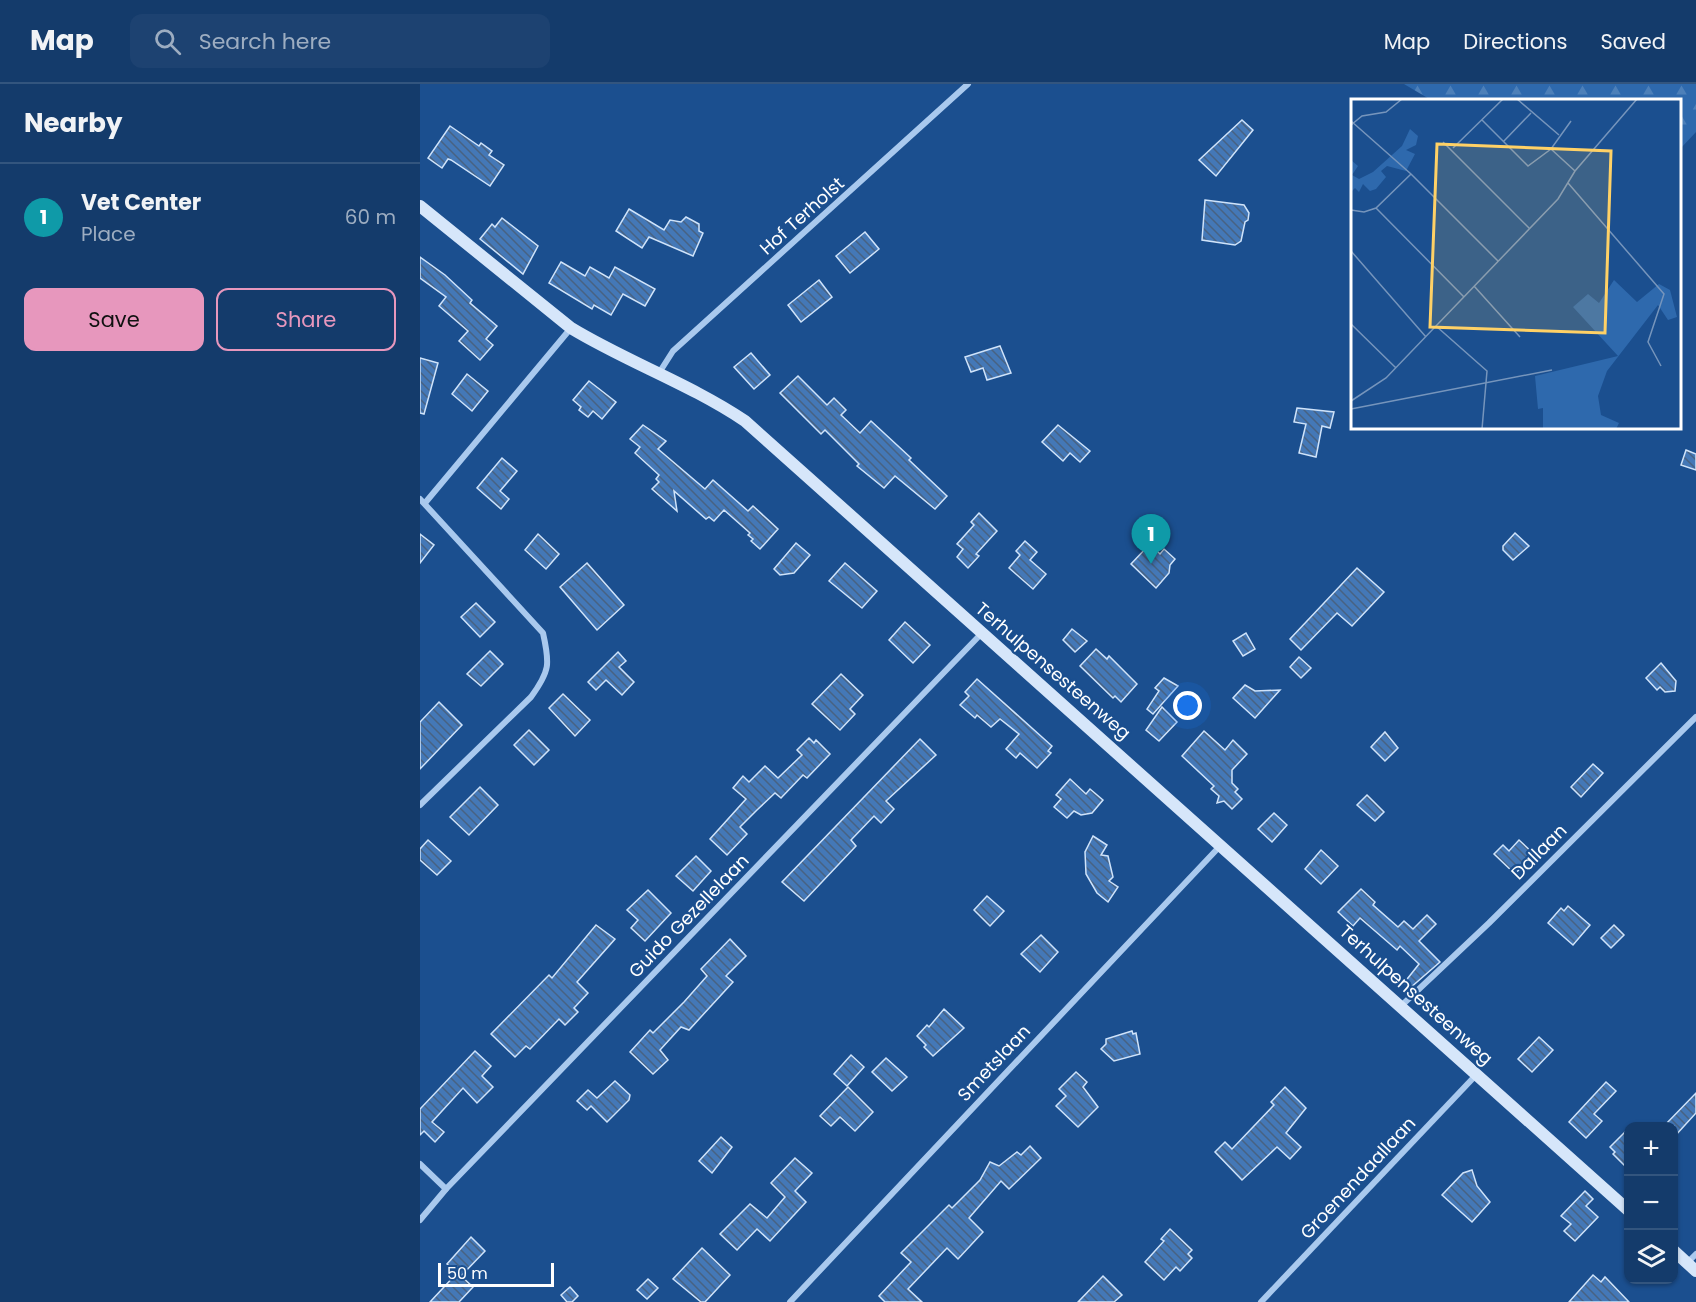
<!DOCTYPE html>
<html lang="en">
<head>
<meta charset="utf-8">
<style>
	body { margin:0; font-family:Poppins,sans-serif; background:#1d4271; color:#f1f3f6 }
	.controls { position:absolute; right:18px; bottom:18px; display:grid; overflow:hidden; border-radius:12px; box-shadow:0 2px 4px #0004 }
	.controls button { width:54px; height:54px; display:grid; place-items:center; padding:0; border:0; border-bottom:2px solid #33557e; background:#143b6b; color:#f1f3f6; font:30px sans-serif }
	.scale { position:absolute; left:18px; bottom:15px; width:116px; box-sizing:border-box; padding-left:6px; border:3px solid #fff; border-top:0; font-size:16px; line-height:21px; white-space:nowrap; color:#fff; -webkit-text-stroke:4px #1b4f8f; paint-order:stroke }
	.you { position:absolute; left:768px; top:622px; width:21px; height:21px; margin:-15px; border:4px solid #fff; border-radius:50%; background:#1a73e8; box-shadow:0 0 0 9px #1a73e833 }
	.badge { display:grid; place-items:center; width:39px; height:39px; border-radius:50%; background:#e797bd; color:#fff; font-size:20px; font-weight:700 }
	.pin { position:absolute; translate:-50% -50px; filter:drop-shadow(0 2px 3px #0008) }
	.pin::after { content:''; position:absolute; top:32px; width:21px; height:18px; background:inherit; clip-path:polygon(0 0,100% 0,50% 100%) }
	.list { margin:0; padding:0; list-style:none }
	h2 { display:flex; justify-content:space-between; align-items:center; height:78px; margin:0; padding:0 24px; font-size:26px }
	h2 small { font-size:20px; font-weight:400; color:#9dadc1 }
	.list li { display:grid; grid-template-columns:39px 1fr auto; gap:18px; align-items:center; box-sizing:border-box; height:108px; padding:0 24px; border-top:2px solid #33557e }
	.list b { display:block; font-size:22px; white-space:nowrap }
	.list p { margin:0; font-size:20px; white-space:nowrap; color:#9dadc1 }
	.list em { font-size:20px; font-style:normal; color:#9dadc1 }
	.actions { display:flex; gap:12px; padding:18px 24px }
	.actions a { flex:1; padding:14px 0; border:2px solid #e797bd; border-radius:12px; text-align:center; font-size:21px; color:#e797bd }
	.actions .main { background:#e797bd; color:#111 }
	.icon { flex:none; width:33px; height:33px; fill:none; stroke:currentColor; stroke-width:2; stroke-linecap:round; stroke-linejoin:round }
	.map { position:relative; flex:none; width:1276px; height:1218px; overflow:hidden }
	header { display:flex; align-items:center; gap:36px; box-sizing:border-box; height:84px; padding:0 30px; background:#143b6b; border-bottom:2px solid #33557e }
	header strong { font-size:28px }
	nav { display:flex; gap:33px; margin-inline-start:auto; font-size:21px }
	.search { width:420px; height:54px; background:#1d4271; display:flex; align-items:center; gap:15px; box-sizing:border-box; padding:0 21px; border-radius:12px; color:#9dadc1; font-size:22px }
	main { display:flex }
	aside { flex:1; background:#143b6b }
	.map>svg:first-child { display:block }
	.forest { fill:url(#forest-firs) }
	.building { fill:url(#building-back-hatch); stroke:#cfe3fa; stroke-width:1.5 }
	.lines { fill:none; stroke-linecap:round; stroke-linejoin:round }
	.street { stroke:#a9c9ee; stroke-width:6 }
	.secondary { stroke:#d6e6fa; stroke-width:12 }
	.labels { text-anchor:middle; stroke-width:4.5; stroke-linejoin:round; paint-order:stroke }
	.street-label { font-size:18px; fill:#fff; stroke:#1b4f8f }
	.inset-road { fill:none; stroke:#7695bc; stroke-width:1.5 }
	.view { fill:#ffd166; fill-opacity:0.15; stroke:#ffd166; stroke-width:3 }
	.inset-edge { fill:none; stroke:#fff; stroke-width:3 }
</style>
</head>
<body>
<header>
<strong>Map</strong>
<div class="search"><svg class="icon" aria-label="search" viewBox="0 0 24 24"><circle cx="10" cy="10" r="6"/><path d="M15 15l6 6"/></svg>Search here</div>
<nav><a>Map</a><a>Directions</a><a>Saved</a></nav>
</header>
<main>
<aside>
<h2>Nearby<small></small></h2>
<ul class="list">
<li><span class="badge" style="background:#0f9aa8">1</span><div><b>Vet Center</b><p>Place</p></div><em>60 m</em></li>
</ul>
<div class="actions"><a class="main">Save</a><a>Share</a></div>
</aside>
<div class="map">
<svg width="1276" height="1218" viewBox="0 0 1276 1218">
	<defs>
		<pattern id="forest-firs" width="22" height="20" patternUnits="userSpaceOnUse" patternTransform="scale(1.5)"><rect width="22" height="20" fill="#2e69ad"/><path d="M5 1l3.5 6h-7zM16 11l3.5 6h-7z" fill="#4d80b9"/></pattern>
		<pattern id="building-back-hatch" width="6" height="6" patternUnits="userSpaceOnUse" patternTransform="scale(1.5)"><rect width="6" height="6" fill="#4478b7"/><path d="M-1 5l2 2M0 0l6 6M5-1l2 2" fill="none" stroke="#486282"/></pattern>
	</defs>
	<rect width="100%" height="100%" fill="#1b4f8f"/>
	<polygon class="forest" points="984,0 1276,0 1276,48 1260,65 1260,16 1011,16"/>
	<g class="building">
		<polygon points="822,36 833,46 796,92 779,76"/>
		<polygon points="30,42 59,62 61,59 72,67 69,71 84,81 70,102 31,76 28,75 22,84 8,74"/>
		<polygon points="785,116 824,121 829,129 828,136 825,138 821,157 815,161 782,156"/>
		<polygon points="209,125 244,146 250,136 261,138 266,133 279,140 279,147 283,149 273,172 229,153 222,164 196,147"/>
		<polygon points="82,134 118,162 103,190 60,155 72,140 75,143"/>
		<polygon points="445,148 459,165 430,189 416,172"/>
		<polygon points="0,173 25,191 52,216 50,219 77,242 66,255 73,261 60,276 39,257 48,247 19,222 26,213 0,194"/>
		<polygon points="141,178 165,192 170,183 189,194 195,183 235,205 225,222 203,210 191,231 174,221 172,225 129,199"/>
		<polygon points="399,196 412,213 381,238 368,221"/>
		<polygon points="580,262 591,289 567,296 563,284 551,288 545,273"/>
		<polygon points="331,269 350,291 334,305 314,283"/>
		<polygon points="0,274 18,279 4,330 0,329"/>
		<polygon points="47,290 68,307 52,327 32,310"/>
		<polygon points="378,292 407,321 414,314 426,326 421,331 440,349 451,337 491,374 489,376 527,412 515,425 475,392 464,404 437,382 439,380 405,346 401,350 360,309"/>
		<polygon points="169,297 196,318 182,335 173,327 168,333 159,326 161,323 153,316"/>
		<polygon points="877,324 914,328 910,344 902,342 896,373 879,369 886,340 874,338"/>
		<polygon points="223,341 246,357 238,365 285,405 293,396 328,427 333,422 358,445 340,465 331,457 333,455 328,451 330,449 304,426 294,437 289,433 286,435 254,407 257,427 232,405 239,398 236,395 239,391 215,369 220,363 210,355"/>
		<polygon points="638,341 670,367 660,378 650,369 643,377 622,358"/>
		<polygon points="1266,366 1276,370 1276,386 1261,381"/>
		<polygon points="82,374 97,387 80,407 89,415 81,425 57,404"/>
		<polygon points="559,429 577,447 556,470 559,472 548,484 537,473 543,465 537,460 554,441 551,438"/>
		<polygon points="1095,449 1109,462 1093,476 1083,466 1083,462"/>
		<polygon points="0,450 14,461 0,479"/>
		<polygon points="118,450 139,470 126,485 105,466"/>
		<polygon points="605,457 617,468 610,476 626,490 613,505 589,484 600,471 596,467"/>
		<polygon points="376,459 390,471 374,489 360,491 354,485"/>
		<polygon points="727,463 734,470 737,467 740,470 744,465 755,475 750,481 749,489 736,504 711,480"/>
		<polygon points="167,479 204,521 177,546 140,503"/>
		<polygon points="425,479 457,507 442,524 409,497"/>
		<polygon points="937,484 964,508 932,542 917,529 881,566 870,555"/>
		<polygon points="56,519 75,538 60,553 41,533"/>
		<polygon points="485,538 510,561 493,579 469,556"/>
		<polygon points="652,545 667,557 655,568 643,556"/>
		<polygon points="826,549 835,565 823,572 813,557"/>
		<polygon points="676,565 687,575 689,572 717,600 701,618 695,612 693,614 660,582"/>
		<polygon points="70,567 83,580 61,602 47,590"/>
		<polygon points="198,568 206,577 199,583 214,598 202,611 186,596 176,606 168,598"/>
		<polygon points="879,573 891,584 881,594 870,583"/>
		<polygon points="1241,579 1256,597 1255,607 1245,608 1240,603 1237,606 1226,594"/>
		<polygon points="421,590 443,611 430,625 435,630 420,646 392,620"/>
		<polygon points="744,594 758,602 733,630 727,625 739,607 735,604"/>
		<polygon points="557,595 632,662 628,667 631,669 617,684 600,669 596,674 586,665 599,650 580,635 571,643 557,631 555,634 540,621 549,612 545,608"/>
		<polygon points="825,601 835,607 860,606 835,634 813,614"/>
		<polygon points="143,610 170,636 155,652 129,624"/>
		<polygon points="19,618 42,641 0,685 0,638"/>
		<polygon points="742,623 757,638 739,657 726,646"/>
		<polygon points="109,646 129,666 114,681 94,661"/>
		<polygon points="784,647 805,666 813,656 827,670 812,686 812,699 818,705 815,708 822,715 812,725 804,717 797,719 799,712 791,705 794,702 762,672"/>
		<polygon points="965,648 978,664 965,677 951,663"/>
		<polygon points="389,654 394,659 396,656 410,670 387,694 383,691 361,714 355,709 337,726 320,743 327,750 307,771 290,755 326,715 313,704 323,692 329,698 345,682 358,694 382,671 377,666"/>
		<polygon points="500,655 516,671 466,717 474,725 461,739 454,732 431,756 436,762 384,817 362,798"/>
		<polygon points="1173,680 1183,689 1161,713 1151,703"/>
		<polygon points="650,695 666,710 670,705 683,716 672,729 661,731 654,727 647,734 634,723 641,715 636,711"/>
		<polygon points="60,703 78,721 49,751 30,733"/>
		<polygon points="947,711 964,728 955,737 937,721"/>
		<polygon points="854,729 867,741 852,758 838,745"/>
		<polygon points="673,752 687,761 681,771 688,772 693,793 689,797 698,803 688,818 677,809 666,790 665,768"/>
		<polygon points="8,756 31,777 17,791 0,776 0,765"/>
		<polygon points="1099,756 1114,770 1095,790 1074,770 1083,761 1089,767"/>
		<polygon points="901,766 918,782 901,800 885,785"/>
		<polygon points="276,772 291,787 273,807 256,792"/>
		<polygon points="941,805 955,818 953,821 978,843 984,837 993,845 1007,831 1016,840 999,857 1020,878 990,904 984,899 999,880 980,862 977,866 940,834 933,842 918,828"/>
		<polygon points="228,806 251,829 225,857 211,844 218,836 207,826"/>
		<polygon points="567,812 584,827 570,842 554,826"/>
		<polygon points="1148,822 1170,841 1153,861 1128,839 1141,824 1144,827"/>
		<polygon points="176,841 195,855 157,898 168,909 154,924 158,928 145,941 139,935 110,965 106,962 95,973 71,950 129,891 132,894"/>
		<polygon points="1194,841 1204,851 1191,864 1181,854"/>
		<polygon points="621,851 638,868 620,888 601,870"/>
		<polygon points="310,855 326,872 306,892 313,898 269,946 261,943 240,966 248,976 233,990 210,968 230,946 233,949 264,918 287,892 281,885"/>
		<polygon points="524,925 544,944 513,972 504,963 506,961 497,952 507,941 509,943"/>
		<polygon points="712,947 713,950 716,949 720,970 694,977 681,965 686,960 686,955"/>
		<polygon points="1119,953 1133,966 1112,988 1098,975"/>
		<polygon points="55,967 71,982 62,992 73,1003 57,1019 43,1004 12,1038 24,1048 15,1058 4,1047 0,1051 0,1025"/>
		<polygon points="431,971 444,983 427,1002 414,990"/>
		<polygon points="466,974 487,993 472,1007 452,988"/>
		<polygon points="656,988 667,998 663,1003 678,1023 658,1043 636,1022 646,1012 639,1005"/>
		<polygon points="195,997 210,1011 209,1016 187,1038 171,1022 167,1026 157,1017 168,1006 177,1014"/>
		<polygon points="1186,998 1196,1007 1174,1030 1182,1037 1166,1054 1149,1038"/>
		<polygon points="428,1003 453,1028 435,1047 420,1033 411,1042 400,1032"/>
		<polygon points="865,1003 886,1024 866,1049 881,1063 870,1075 857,1063 822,1096 795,1068 805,1058 812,1065 854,1021 851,1018"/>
		<polygon points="1276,1009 1276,1029 1254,1053 1254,1042 1244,1042"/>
		<polygon points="1209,1044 1209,1086 1193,1070 1195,1068 1190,1063"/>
		<polygon points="301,1053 312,1063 292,1089 279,1077"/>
		<polygon points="610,1062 621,1074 589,1105 581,1097 549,1134 563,1148 538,1175 527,1164 488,1205 502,1218 465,1218 459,1212 491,1178 481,1169 529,1121 532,1124 560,1096 570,1078 579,1082 597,1068 601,1071"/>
		<polygon points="375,1074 392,1089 375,1107 386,1118 350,1157 337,1145 317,1166 300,1150 330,1120 347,1134 365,1113 351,1099"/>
		<polygon points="1052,1086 1057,1102 1070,1118 1052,1138 1022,1111 1043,1089"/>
		<polygon points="1165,1107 1173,1115 1166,1122 1178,1133 1155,1157 1144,1147 1151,1140 1141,1132"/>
		<polygon points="750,1145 772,1166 768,1170 772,1174 760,1187 756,1183 744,1196 725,1178 744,1157 741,1155"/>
		<polygon points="51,1153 65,1167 41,1192 53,1203 39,1218 10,1218 37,1189 27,1180"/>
		<polygon points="282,1164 310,1191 285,1218 281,1218 253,1195"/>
		<polygon points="1173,1191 1181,1198 1185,1193 1209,1218 1149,1218"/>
		<polygon points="683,1192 702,1211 694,1218 658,1218"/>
		<polygon points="228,1195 238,1204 227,1215 217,1206"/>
		<polygon points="150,1203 158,1212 152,1218 147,1218 141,1211"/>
	</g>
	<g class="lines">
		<g class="street">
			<polyline points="239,289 253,267 548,0"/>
			<path d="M0,415L123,549C130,580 130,587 111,613L0,721"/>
			<polyline points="5,419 151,244"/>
			<polyline points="981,922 1069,839 1276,633"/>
			<polyline points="0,1080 26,1105"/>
			<polyline points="0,1136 26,1105 561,550"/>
			<polyline points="1267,1179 1276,1170"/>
			<polyline points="370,1218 801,761"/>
			<polyline points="841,1218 1057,990"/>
		</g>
		<g class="secondary">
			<path d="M0,122L151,244C207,278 270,300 325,337L1208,1126"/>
			<polyline points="1254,1167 1276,1187"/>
		</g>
	</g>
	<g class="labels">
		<g class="street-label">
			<text transform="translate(382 132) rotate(-42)" y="6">Hof Terholst</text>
			<text transform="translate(633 587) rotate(41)" y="6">Terhulpensesteenweg</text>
			<text transform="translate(1119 768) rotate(-45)" y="6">Dallaan</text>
			<text transform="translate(269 832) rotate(-46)" y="6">Guido Gezellelaan</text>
			<text transform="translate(996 911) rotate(42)" y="6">Terhulpensesteenweg</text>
			<text transform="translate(574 979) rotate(-47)" y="6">Smetslaan</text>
			<text transform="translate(938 1094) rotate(-47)" y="6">Groenendaallaan</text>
		</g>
	</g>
	<g transform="translate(931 15)">
		<rect width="330" height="330" fill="#1b4f8f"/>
		<path d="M59,30L67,37L65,46L55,51L64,55L55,72L36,67L30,72L35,78L25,90L19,92L12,85L8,93L4,89L0,93V61L7,67L1,76L8,80L22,73L51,47ZM263,181L286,203L308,185L319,191L326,218L317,221L307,206L256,272L247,297L250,316L268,324L265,330H192V309L187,310L184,277L267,257L222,208L237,195L248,204Z" fill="#2e69ad"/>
		<path class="inset-road" d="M166,0L208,36M131,21L177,67L200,50L220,22M0,22L60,75L147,162M0,26L11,17L35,13L51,0M92,43L178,129M152,43L180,14M102,49L152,0M200,50L224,72M217,84L313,195L297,243L310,267M25,109L113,198M0,111L13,113L25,109L60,75M0,152L75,238M123,187L169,238M0,225L45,269M85,227L136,272L131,330M0,302L35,279L207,100L224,72L286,0M0,310L201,271"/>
		<path class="view" d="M86,45L260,52L254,234L79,228Z"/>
		<rect width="330" height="330" class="inset-edge"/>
	</g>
</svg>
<div class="controls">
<button>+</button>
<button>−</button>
<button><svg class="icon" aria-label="layers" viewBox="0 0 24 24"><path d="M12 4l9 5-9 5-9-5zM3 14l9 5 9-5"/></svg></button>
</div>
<div class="scale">50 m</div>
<div class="you"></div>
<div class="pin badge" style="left:731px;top:480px;background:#0f9aa8">1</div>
</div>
</main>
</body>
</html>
